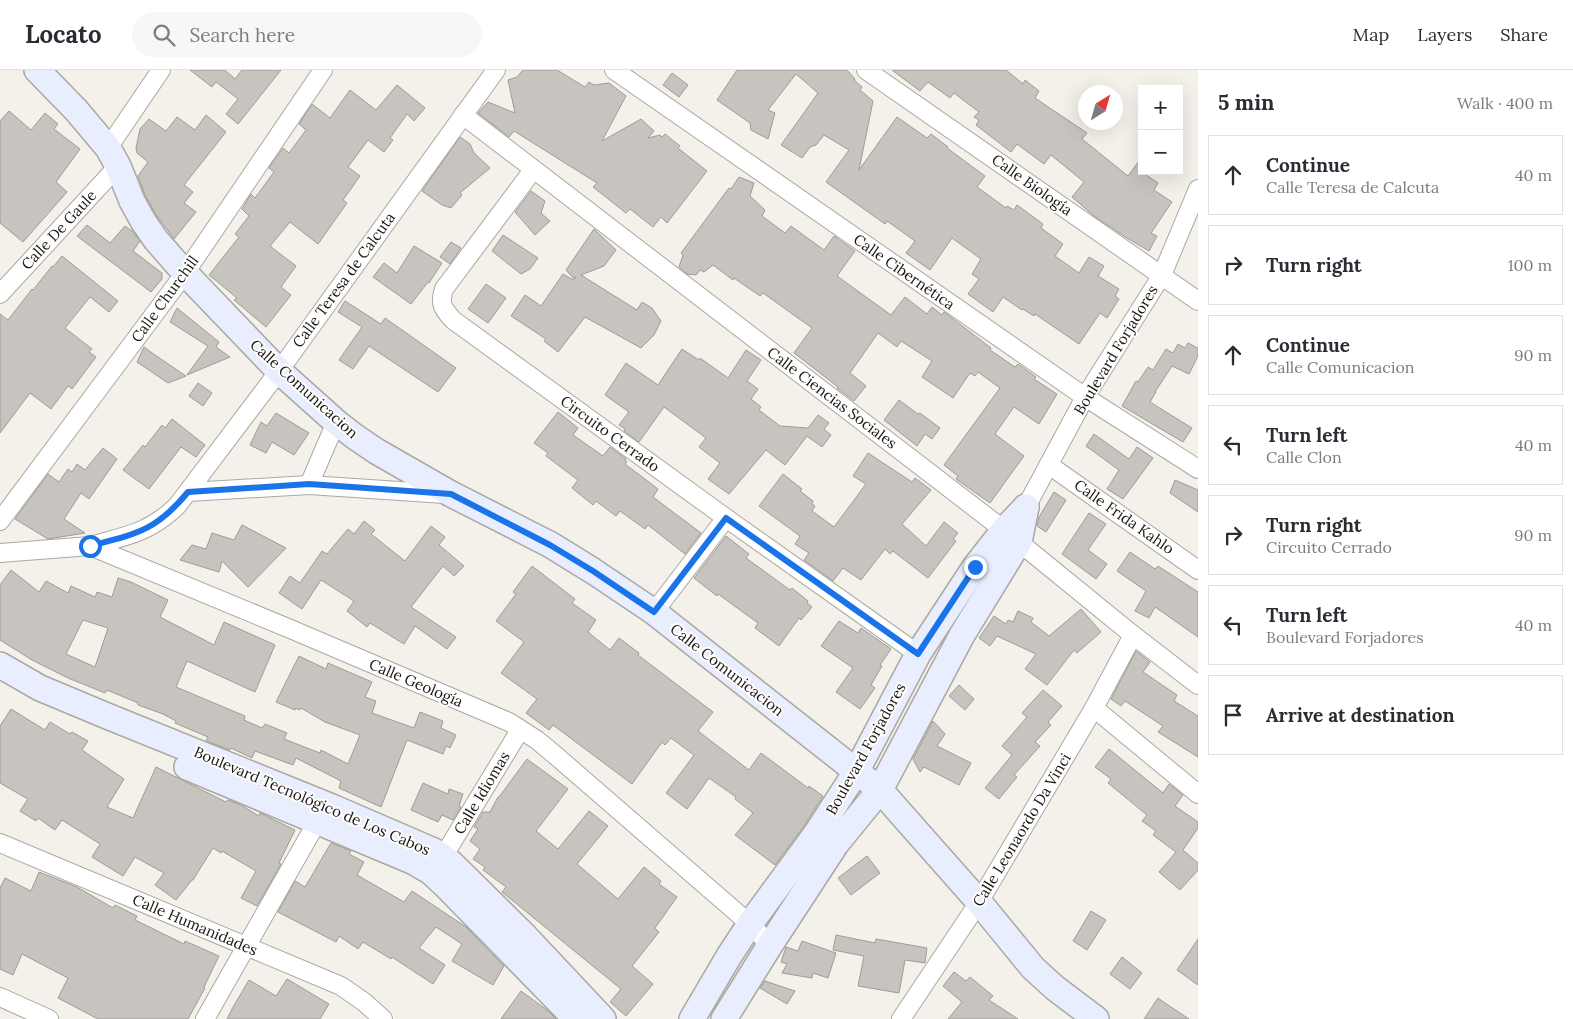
<!DOCTYPE html>
<html lang="en">
<head>
<meta charset="utf-8">
<style>
	body { margin:0; font-family:Lora,serif; background:#f7f7f7; color:#2b2b33 }
	.controls { position:absolute; right:15px; top:15px; display:grid; overflow:hidden; border-radius:0px; box-shadow:0 5px 20px #0002 }
	.controls button { width:45px; height:45px; display:grid; place-items:center; padding:0; border:0; border-bottom:1px solid #e1e1e2; background:#fff; color:#2b2b33; font:25px sans-serif }
	.compass { position:absolute; left:1078px; top:15px; width:45px; height:45px; border-radius:50%; background:#fff; box-shadow:0 5px 20px #0002; rotate:37deg }
	.stop { position:absolute; width:15px; height:15px; margin:-11px; border:4px solid #1a73e8; border-radius:50%; background:#fff }
	.stop.end { background:#1a73e8; border-color:#fff; box-shadow:0 1px 5px #0008 }
	.list { margin:0; padding:0; list-style:none }
	h2 { display:flex; justify-content:space-between; align-items:center; height:65px; margin:0; padding:0 20px; font-size:21px }
	h2 small { font-size:16px; font-weight:400; color:#7c7c81 }
	.list li { display:grid; grid-template-columns:32px 1fr auto; gap:15px; align-items:center; box-sizing:border-box; height:80px; margin:0 10px 10px; padding:0 10px; border:1px solid #e1e1e2; border-radius:0px }
	.list b { display:block; font-size:19px; white-space:nowrap }
	.list p { margin:0; font-size:16px; white-space:nowrap; color:#7c7c81 }
	.list em { font-size:16px; font-style:normal; color:#7c7c81 }
	.icon { flex:none; width:28px; height:28px; fill:none; stroke:currentColor; stroke-width:2; stroke-linecap:round; stroke-linejoin:round }
	.map { position:relative; flex:none; width:1198px; height:949px; overflow:hidden }
	header { display:flex; align-items:center; gap:30px; box-sizing:border-box; height:70px; padding:0 25px; background:#fff; border-bottom:1px solid #e1e1e2 }
	header strong { font-size:24px }
	nav { display:flex; gap:28px; margin-inline-start:auto; font-size:18px }
	.search { width:350px; height:45px; background:#f7f7f7; display:flex; align-items:center; gap:12px; box-sizing:border-box; padding:0 18px; border-radius:28px; color:#7c7c81; font-size:19px }
	main { display:flex }
	aside { flex:1; background:#fff }
	.map>svg:first-child { display:block }
	.building { fill:#c7c3be; stroke:#9f9b96; fill-rule:evenodd }
	.lines { fill:none; stroke-linecap:round; stroke-linejoin:round }
	.street-casing { stroke:#aba8a2; stroke-width:20 }
	.secondary-casing { stroke:#aba8a2; stroke-width:28 }
	.street { stroke:#fff; stroke-width:18 }
	.secondary { stroke:#e8eefe; stroke-width:25 }
	.route { stroke:#1a73e8; stroke-width:6 }
	.labels { text-anchor:middle; stroke-width:4; stroke-linejoin:round; paint-order:stroke }
	.street-label { font-size:15px; fill:#1a1816; stroke:#fffefd }
</style>
</head>
<body>
<header>
<strong>Locato</strong>
<div class="search"><svg class="icon" aria-label="search" viewBox="0 0 24 24"><circle cx="10" cy="10" r="6"/><path d="M15 15l6 6"/></svg>Search here</div>
<nav><a>Map</a><a>Layers</a><a>Share</a></nav>
</header>
<main>
<div class="map">
<svg width="1198" height="949" viewBox="0 0 1198 949">
	<rect width="100%" height="100%" fill="#f4f0ea"/>
	<g class="building">
		<polygon points="190,0 225,0 235,9 242,0 281,0 238,54 226,44 238,29 216,12 212,17"/>
		<polygon points="523,0 557,0 585,17 589,12 594,15 609,13 626,26 602,71 641,49 654,61 648,68 660,65 662,67 665,64 680,76 678,78 707,101 667,153 661,147 653,157 630,139 626,143 593,117 597,113 514,61 509,67 478,43 488,32 515,43 508,10 517,7"/>
		<polygon points="737,0 847,0 855,9 854,10 862,17 860,20 873,31 859,100 897,47 927,68 931,64 948,77 947,78 985,106 977,117 1006,138 1007,136 1014,140 1017,135 1043,154 1041,158 1063,174 1055,186 1079,203 1089,187 1104,196 1098,206 1119,219 1115,226 1119,229 1107,248 1100,243 1079,274 1035,244 1034,246 1023,239 1022,240 1003,227 993,242 968,224 979,209 972,204 981,189 952,168 930,200 906,183 915,171 887,151 885,154 826,112 849,80 824,65 816,75 810,77 802,88 781,75 818,23 796,4 768,40 775,43 768,69 751,60 750,53 717,30"/>
		<polygon points="892,0 1006,0 1023,14 1025,10 1039,21 1035,28 1087,63 1082,69 1128,106 1142,87 1142,102 1158,113 1154,120 1172,132 1151,163 1157,166 1149,181 1127,168 1094,146 1072,127 1084,112 1051,85 1044,94 1017,74 1011,82 976,55 979,50 974,47 979,42 954,23 950,28 928,12 920,21"/>
		<polygon points="672,3 688,15 679,27 663,15"/>
		<polygon points="397,15 425,38 414,51 407,44 390,68 393,70 384,82 368,70 348,97 360,106 343,130 347,133 318,174 290,152 270,176 296,196 281,217 291,225 266,257 234,230 237,228 209,205 239,167 235,164 249,146 242,139 251,124 255,128 274,102 269,98 283,78 289,83 306,60 299,54 312,34 330,48 350,20 376,40"/>
		<polygon points="9,41 31,60 45,43 58,54 54,59 80,79 56,112 67,122 23,172 0,153 0,51"/>
		<polygon points="206,45 226,62 184,115 193,122 184,133 196,142 174,169 155,143 145,125 138,106 148,92 137,83 136,78 140,59 149,49 166,61 177,47 195,60"/>
		<polygon points="460,67 470,74 474,83 490,98 460,123 462,125 451,138 442,135 422,121"/>
		<polygon points="739,107 754,113 750,126 765,140 762,146 785,163 791,156 824,180 834,166 855,181 837,206 891,245 905,227 927,244 932,237 942,245 944,242 991,278 990,280 1015,297 1018,294 1036,307 1034,309 1057,324 1039,354 1014,337 995,364 1024,386 990,433 956,409 958,406 944,395 1000,318 978,302 975,306 970,303 953,328 922,307 932,291 901,271 897,277 878,263 850,303 866,316 854,331 837,318 838,317 794,283 812,258 763,223 760,226 734,208 733,210 713,195 704,202 700,200 696,205 687,204 679,197 683,185 681,183 729,118 731,119"/>
		<polygon points="531,121 545,131 541,143 550,151 535,165 515,142"/>
		<polygon points="87,155 110,173 125,156 132,161 140,171 133,181 162,203 162,209 151,222 77,166"/>
		<polygon points="594,159 616,180 604,196 581,205 637,240 642,232 652,238 661,251 654,265 641,278 585,247 558,282 544,271 546,269 511,246 525,225 541,236 563,204 573,210 576,207 573,208 566,200"/>
		<polygon points="503,165 538,188 530,199 521,204 492,181"/>
		<polygon points="451,172 461,178 450,194 440,187"/>
		<polygon points="414,176 442,193 429,213 428,212 411,234 373,207 384,193 397,203"/>
		<polygon points="62,186 118,231 109,242 90,227 65,258 92,279 89,282 96,287 72,319 68,316 51,339 30,323 0,363 0,244 8,250 32,219 33,220 52,196 53,197"/>
		<polygon points="486,214 506,228 488,253 468,239"/>
		<polygon points="345,231 381,254 385,248 456,298 438,322 369,276 353,299 339,290 362,257 338,242"/>
		<polygon points="177,238 219,272 216,277 230,287 187,305 208,276 170,252"/>
		<polygon points="1188,273 1198,278 1198,286 1189,304 1172,296 1155,322 1156,322 1150,332 1192,358 1183,372 1122,336 1136,311 1138,312 1148,297 1153,300 1166,279 1173,283 1178,274 1185,278"/>
		<polygon points="144,277 155,285 186,306 168,313 137,292"/>
		<polygon points="682,279 699,290 700,288 728,308 746,280 761,290 747,311 758,319 751,329 761,337 759,340 780,356 808,358 818,345 829,353 824,359 831,365 822,377 807,366 785,395 766,380 729,424 708,409 720,393 699,377 706,368 664,337 639,372 624,361 625,359 619,355 629,342 605,325 626,293 658,315"/>
		<polygon points="198,313 212,323 203,336 189,326"/>
		<polygon points="899,330 918,344 920,343 940,358 932,369 925,364 917,376 884,350"/>
		<polygon points="558,342 578,358 573,365 603,386 610,377 626,389 625,390 627,392 625,394 658,419 653,427 701,463 685,484 648,455 645,459 620,441 616,446 596,431 593,435 572,418 578,410 546,386 548,383 534,373"/>
		<polygon points="276,343 309,363 294,385 272,372 266,383 250,375 261,352 267,356"/>
		<polygon points="172,349 205,375 196,387 181,377 149,419 123,400 143,375 145,377 162,355 165,358"/>
		<polygon points="1094,364 1129,389 1137,377 1153,388 1123,429 1107,419 1119,400 1086,376"/>
		<polygon points="103,378 117,389 89,429 81,423 64,449 85,463 48,469 15,449 48,404 59,412 68,399 72,402 77,394 85,400"/>
		<polygon points="868,383 912,412 915,408 931,420 902,454 926,476 944,452 958,463 953,469 956,471 928,508 893,481 890,484 885,479 861,510 843,498 833,511 804,490 809,483 795,474 800,466 759,436 783,404 802,419 800,421 813,431 812,434 815,436 812,441 834,457 866,414 853,406"/>
		<polygon points="1175,410 1198,420 1198,442 1170,423"/>
		<polygon points="1054,422 1066,430 1046,462 1037,456 1039,447"/>
		<polygon points="1089,443 1106,454 1088,480 1107,494 1096,509 1062,484"/>
		<polygon points="364,451 375,460 371,464 405,491 431,456 445,467 439,475 464,496 454,506 443,496 411,537 456,567 447,579 415,556 404,574 370,553 367,557 347,541 354,531 321,510 302,539 279,523 290,506 300,513 322,481 327,484 348,459 354,464"/>
		<polygon points="242,455 286,478 248,517 222,491 219,502 180,490 192,475 206,479 212,463 234,470"/>
		<polygon points="726,466 749,484 746,488 790,520 792,518 808,531 807,533 812,537 801,550 799,548 779,576 755,558 758,553 718,524 717,526 694,508"/>
		<polygon points="1130,482 1155,499 1158,496 1198,522 1198,567 1155,537 1149,548 1135,541 1146,521 1117,501"/>
		<polygon points="532,496 575,529 572,533 596,550 588,562 610,580 619,568 639,583 638,585 713,642 698,661 749,700 761,683 808,718 809,716 823,726 804,756 775,795 735,765 753,743 735,729 736,727 709,708 687,739 666,723 694,685 671,668 665,675 662,672 632,714 553,655 549,660 526,643 537,629 501,603 524,572 496,551 516,524 513,522"/>
		<path d="M11,500L39,522L46,511L68,523L71,516L95,527L97,522L112,527L118,508L131,512L168,530L160,547L214,575L224,552L275,575L255,622L187,591L176,617L245,646L244,650L262,658L265,654L287,663L284,669L320,683L321,680L348,694L360,665L325,652L301,638L300,640L295,638V640L276,632L299,586L326,599L328,593L372,612L365,627L376,631L372,643L414,658L420,642L443,651L441,658L456,665L450,678L446,676L443,684L407,670L381,737L339,718L341,711L296,688L293,695L255,681L252,688L231,678L230,680L206,671L208,667L175,653L176,651L163,644L138,635V633L107,620L105,623L68,608L32,590L0,570V515ZM83,550L108,558L95,597L66,584Z"/>
		<polygon points="1081,539 1101,562 1077,583 1074,580 1047,615 1025,599 1036,584 997,566 990,576 979,568 994,546 1006,554 1008,550 1013,552 1018,541 1033,548 1031,552 1049,566"/>
		<polygon points="839,551 858,563 861,558 891,579 880,595 882,596 871,615 875,618 860,639 836,622 853,598 821,576"/>
		<polygon points="1136,581 1150,592 1143,602 1177,625 1174,631 1198,646 1198,687 1158,662 1163,656 1125,631 1121,636 1111,629"/>
		<polygon points="959,615 974,629 965,640 949,626"/>
		<polygon points="1043,620 1062,636 1048,652 1051,655 1035,672 1040,676 1014,705 1017,707 999,729 985,718 1012,685 1002,676 1027,647 1022,643"/>
		<polygon points="11,639 45,660 50,652 70,664 72,662 88,671 82,680 124,709 107,737 133,748 156,697 226,732 228,730 241,735 259,746 260,743 295,760 279,793 281,794 257,836 241,828 256,801 222,781 221,783 213,778 193,810 192,810 176,830 155,815 164,803 135,787 123,806 92,787 100,774 62,750 55,760 38,748 36,751 20,741 28,729 0,713 0,656"/>
		<polygon points="933,651 945,664 937,676 971,693 959,715 924,697 920,702 913,689"/>
		<polygon points="1109,679 1163,723 1169,714 1183,725 1175,736 1198,752 1198,758 1183,780 1198,793 1198,800 1180,820 1159,802 1176,782 1153,765 1156,761 1142,751 1147,745 1108,713 1111,709 1095,697"/>
		<polygon points="527,689 568,719 536,761 558,779 589,741 608,756 577,794 618,829 644,797 661,811 659,814 677,827 655,858 659,862 632,896 653,914 626,946 610,932 621,919 502,822 506,817 483,800 485,797 473,789 480,779 470,771 478,759 474,757 483,742 490,742 498,727 499,727"/>
		<polygon points="423,713 448,724 449,719 463,724 459,736 461,737 453,750 442,745 438,752 411,740"/>
		<polygon points="331,773 351,781 349,784 364,792 357,805 404,832 412,821 466,857 504,896 493,915 452,891 462,874 436,857 419,878 445,895 433,914 392,887 391,889 363,872 358,879 339,866 336,872 278,842 295,811 305,817"/>
		<polygon points="867,786 880,803 851,825 838,808"/>
		<polygon points="39,802 77,817 113,838 115,835 137,846 135,850 184,874 185,871 219,886 204,917 205,918 188,949 98,949 58,928 68,908 22,884 13,905 0,899 0,818 5,808 31,821"/>
		<polygon points="1091,841 1106,850 1087,880 1073,871"/>
		<polygon points="836,865 875,873 876,869 927,878 925,893 905,890 899,923 858,916 864,886 833,880"/>
		<polygon points="1198,869 1198,915 1177,900"/>
		<polygon points="802,871 836,883 828,908 813,903 812,908 782,903 787,894 781,892 786,877 798,881"/>
		<polygon points="1122,887 1142,903 1130,919 1110,904"/>
		<polygon points="954,902 966,911 970,907 993,926 989,930 1018,949 948,949 962,932 943,916"/>
		<polygon points="287,909 329,934 320,949 227,949 233,937 249,910 276,926"/>
		<polygon points="765,911 795,921 787,934 760,918"/>
		<polygon points="521,921 547,940 556,949 501,949"/>
		<polygon points="1158,928 1168,935 1189,949 1144,949"/>
	</g>
	<g class="lines">
		<defs>
			<g id="street">
				<polyline points="614,0 1085,327 1198,399"/>
				<polyline points="866,0 1198,231"/>
				<polyline points="463,45 1004,460 1133,565 1198,615"/>
				<polyline points="108,78 161,0"/>
				<path d="M533,100L444,219C439,234 443,239 453,250L726,448L918,584"/>
				<polyline points="0,224 118,96"/>
				<polyline points="1049,395 1198,500"/>
				<polyline points="309,415 336,352"/>
				<polyline points="188,422 309,415 445,424"/>
				<polyline points="1026,437 1085,327 1162,205 1198,119"/>
				<polyline points="0,451 185,203 323,0"/>
				<path d="M90,476C126,466 149,463 177,436L279,301L496,0"/>
				<polyline points="0,483 90,476 288,558 509,652 537,670 555,685 750,854 770,875"/>
				<polyline points="654,542 726,448"/>
				<polyline points="1094,638 1198,724"/>
				<polyline points="0,773 341,916 364,932 383,949"/>
				<polyline points="443,787 520,660"/>
				<polyline points="0,927 49,949"/>
				<polyline points="205,949 317,752"/>
				<polyline points="901,949 979,832 1094,638 1133,565"/>
			</g>
			<g id="secondary">
				<polyline points="37,0 76,40 108,78 118,96 132,131 143,151 156,170 185,203 279,301 336,352 354,366 376,381 451,424 551,475 593,501 654,542 880,720 979,832 1033,898 1055,918 1096,949"/>
				<polyline points="0,595 40,618 107,646 332,737 434,781 451,793 525,866 603,949"/>
				<polyline points="187,697 412,791 431,802 445,815 576,949"/>
				<polyline points="692,949 729,886 750,854 816,764 856,702 918,584 975,497 1004,460 1026,437"/>
				<polyline points="724,949 770,875 836,774 880,720 962,565 1019,472 1026,437"/>
			</g>
		</defs>
		<use href="#street" class="street-casing"/>
		<use href="#secondary" class="secondary-casing"/>
		<use href="#street" class="street"/>
		<use href="#secondary" class="secondary"/>
	</g>
	<g class="lines">
		<path class="route" d="M90,476C136,464 156,461 188,422L309,414L451,424L550,475L593,501L654,542L726,448L918,584L975,497"/>
	</g>
	<g class="labels">
		<g class="street-label">
			<text transform="translate(1032 115) rotate(35)" y="5">Calle Biología</text>
			<text transform="translate(59 160) rotate(-47)" y="5">Calle De Gaule</text>
			<text transform="translate(904 202) rotate(35)" y="5">Calle Cibernética</text>
			<text transform="translate(344 210) rotate(-54)" y="5">Calle Teresa de Calcuta</text>
			<text transform="translate(165 229) rotate(-54)" y="5">Calle Churchill</text>
			<text transform="translate(1116 280) rotate(-59)" y="5">Boulevard Forjadores</text>
			<text transform="translate(304 319) rotate(42)" y="5">Calle Comunicacion</text>
			<text transform="translate(832 328) rotate(37)" y="5">Calle Ciencias Sociales</text>
			<text transform="translate(610 364) rotate(36)" y="5">Circuito Cerrado</text>
			<text transform="translate(1124 447) rotate(35)" y="5">Calle Frida Kahlo</text>
			<text transform="translate(727 600) rotate(38)" y="5">Calle Comunicacion</text>
			<text transform="translate(416 613) rotate(23)" y="5">Calle Geología</text>
			<text transform="translate(866 679) rotate(-61)" y="5">Boulevard Forjadores</text>
			<text transform="translate(482 723) rotate(-59)" y="5">Calle Idiomas</text>
			<text transform="translate(312 731) rotate(23)" y="5">Boulevard Tecnológico de Los Cabos</text>
			<text transform="translate(1022 760) rotate(-59)" y="5">Calle Leonaordo Da Vinci</text>
			<text transform="translate(195 855) rotate(23)" y="5">Calle Humanidades</text>
		</g>
	</g>
</svg>
<div class="controls">
<button>+</button>
<button>−</button>
</div>
<svg class="compass" viewBox="-18 -18 36 36"><path d="M0-13l5 13h-10z" fill="#e53935"/><path d="M0 13l5-13h-10z" fill="#7c7c81"/></svg>
<div class="stop" style="left:90px;top:476px"></div>
<div class="stop end" style="left:975px;top:497px"></div>
</div>
<aside>
<h2>5 min<small>Walk · 400 m</small></h2>
<ul class="list">
<li><svg class="icon" aria-label="ahead" viewBox="0 0 24 24"><path d="M12 20V5M6 11l6-6 6 6"/></svg><div><b>Continue</b><p>Calle Teresa de Calcuta</p></div><em>40 m</em></li>
<li><svg class="icon" aria-label="right" viewBox="0 0 24 24"><path d="M7 20v-9h11M14 6l5 5-5 5"/></svg><div><b>Turn right</b></div><em>100 m</em></li>
<li><svg class="icon" aria-label="ahead" viewBox="0 0 24 24"><path d="M12 20V5M6 11l6-6 6 6"/></svg><div><b>Continue</b><p>Calle Comunicacion</p></div><em>90 m</em></li>
<li><svg class="icon" aria-label="left" viewBox="0 0 24 24"><path d="M17 20v-9H6M10 6l-5 5 5 5"/></svg><div><b>Turn left</b><p>Calle Clon</p></div><em>40 m</em></li>
<li><svg class="icon" aria-label="right" viewBox="0 0 24 24"><path d="M7 20v-9h11M14 6l5 5-5 5"/></svg><div><b>Turn right</b><p>Circuito Cerrado</p></div><em>90 m</em></li>
<li><svg class="icon" aria-label="left" viewBox="0 0 24 24"><path d="M17 20v-9H6M10 6l-5 5 5 5"/></svg><div><b>Turn left</b><p>Boulevard Forjadores</p></div><em>40 m</em></li>
<li><svg class="icon" aria-label="arrive" viewBox="0 0 24 24"><path d="M6 21V4h12l-3 4 3 4H6"/></svg><div><b>Arrive at destination</b></div></li>
</ul>
</aside>
</main>
</body>
</html>
